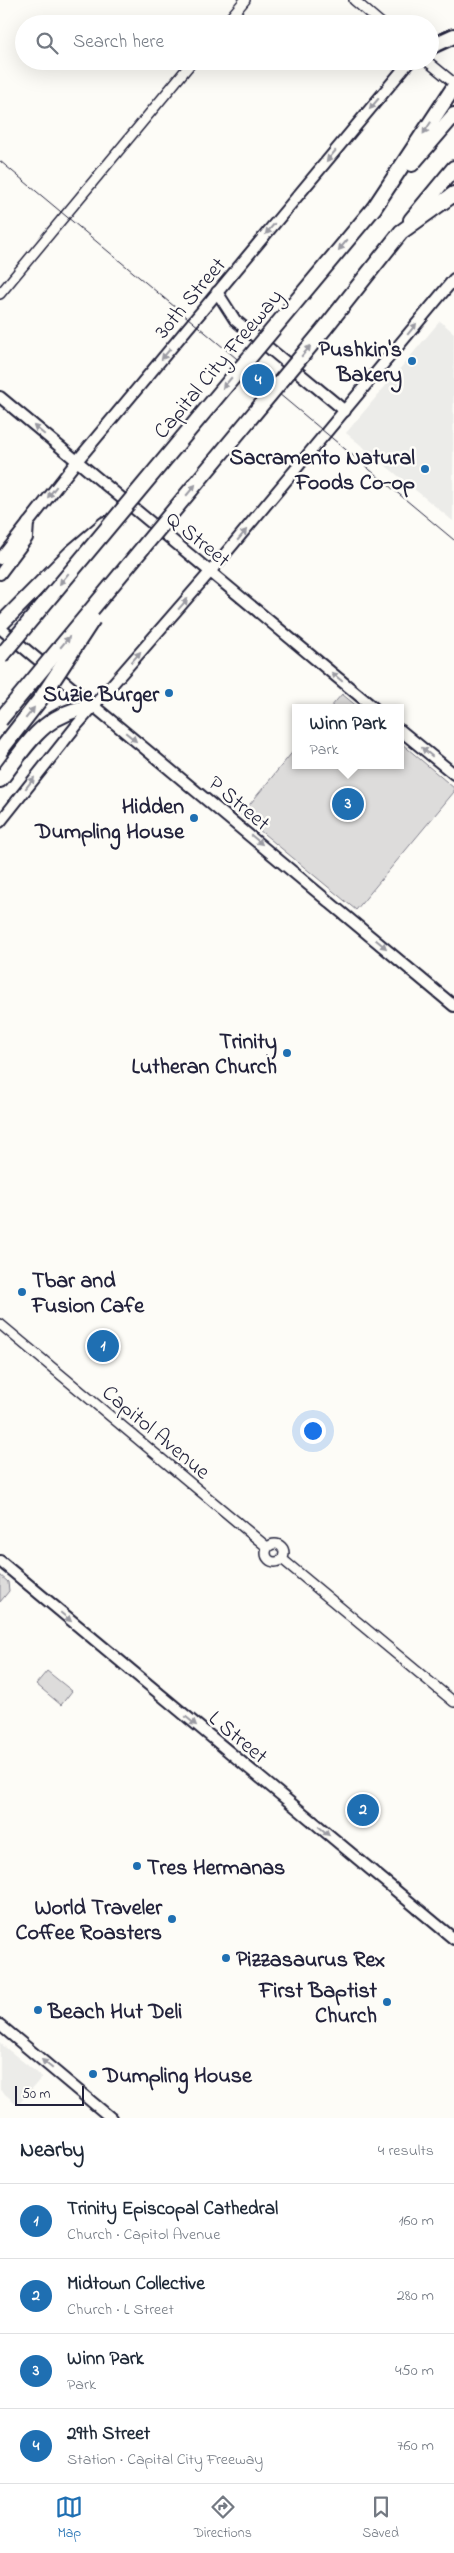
<!DOCTYPE html>
<html lang="en">
<head>
<meta charset="utf-8">
<style>
	body { margin:0; font-family:"Indie Flower",sans-serif; background:#f6f6f7; color:#1f2937 }
	.scale { position:absolute; left:15px; bottom:12px; width:69px; box-sizing:border-box; padding-left:5px; border:2px solid #22223b; border-top:0; font-size:14px; line-height:18px; white-space:nowrap; color:#22223b; -webkit-text-stroke:4px #fdfcf7; paint-order:stroke }
	.you { position:absolute; left:312px; top:1430px; width:18px; height:18px; margin:-12px; border:4px solid #fff; border-radius:50%; background:#1a73e8; box-shadow:0 0 0 8px #1a73e833 }
	.badge { display:grid; place-items:center; width:32px; height:32px; border-radius:50%; background:#1f6fb2; color:#fff; font-size:16px; font-weight:700 }
	.pin { position:absolute; translate:-50% -50%; border:2px solid #fff; box-shadow:0 1px 5px #0006 }
	.popup { position:absolute; left:292px; top:704px; width:112px; height:65px; box-sizing:border-box; display:grid; place-content:center; border-radius:0px; background:#fff; filter:drop-shadow(0 1px 4px #0005); font-size:16px; white-space:nowrap; color:#747a83 }
	.popup b { font-size:19px; color:#1f2937 }
	.popup::after { content:''; position:absolute; left:50%; top:100%; margin-left:-10px; border:10px solid transparent; border-top-color:#fff }
	.list { margin:0; padding:0; list-style:none }
	h2 { display:flex; justify-content:space-between; align-items:center; height:65px; margin:0; padding:0 20px; font-size:21px }
	h2 small { font-size:16px; font-weight:400; color:#747a83 }
	.list li { display:grid; grid-template-columns:32px 1fr auto; gap:15px; align-items:center; box-sizing:border-box; height:75px; padding:0 20px; border-top:1px solid #e0e1e3 }
	.list b { display:block; font-size:19px; white-space:nowrap }
	.list p { margin:0; font-size:16px; white-space:nowrap; color:#747a83 }
	.list em { font-size:16px; font-style:normal; color:#747a83 }
	.icon { flex:none; width:28px; height:28px; fill:none; stroke:currentColor; stroke-width:2; stroke-linecap:round; stroke-linejoin:round }
	.map { position:relative; flex:none; width:454px; height:2118px; overflow:hidden }
	.search { position:absolute; background:#fff; box-shadow:0 5px 20px #0002; left:15px; right:15px; top:15px; height:55px; display:flex; align-items:center; gap:12px; box-sizing:border-box; padding:0 18px; border-radius:28px; color:#747a83; font-size:19px }
	.sheet { height:365px; background:#fff }
	nav { display:flex; justify-content:space-around; align-items:center; box-sizing:border-box; height:70px; border-top:1px solid #e0e1e3; background:#fff; font-size:14px; color:#747a83 }
	nav a { display:grid; justify-items:center; gap:2px }
	nav .on { color:#1f6fb2 }
	.map>svg:first-child { display:block }
	.built { fill:#ecece9 }
	.green { fill:#dddcdb; stroke:#807f8b }
	.lines { fill:none; stroke-linecap:round; stroke-linejoin:round }
	.tertiary-casing { stroke:#22223b; stroke-width:12 }
	.secondary-casing { stroke:#22223b; stroke-width:14 }
	.motorway-casing { stroke:#22223b; stroke-width:18 }
	.tertiary { stroke:#fdfcf7; stroke-width:9 }
	.secondary { stroke:#fdfcf7; stroke-width:10 }
	.motorway { stroke:#fdfcf7; stroke-width:14 }
	.tram { stroke:#22223b; stroke-width:1 }
	.motorway-bridge-casing { stroke:#22223b; stroke-width:18; stroke-linecap:butt }
	.motorway-bridge { stroke:#fdfcf7; stroke-width:14 }
	.oneway { fill:#9a9aa2 }
	.poi-dot { fill:#1f6fb2; stroke:#fdfcf7; stroke-width:2 }
	.labels { text-anchor:middle; stroke-width:5; stroke-linejoin:round; paint-order:stroke }
	.street-label { font-size:22px; fill:#22223b; stroke:#fdfcf7 }
	.poi-label { font-size:22px; font-weight:bold; fill:#22223b; stroke:#fdfcf7; text-anchor:end }
</style>
</head>
<body>
<div class="map">
<svg width="454" height="2118" viewBox="0 0 454 2118">
	<rect width="100%" height="100%" fill="#fdfcf7"/>
	<filter id="ink" filterUnits="userSpaceOnUse"><feTurbulence type="fractalNoise" baseFrequency=".02" numOctaves="2"/><feDisplacementMap in="SourceGraphic" scale="10" xChannelSelector="R" yChannelSelector="G"/><feConvolveMatrix kernelMatrix="1 2 1 2 8 2 1 2 1" color-interpolation-filters="sRGB"/></filter>
	<g filter="url(#ink)">
		<g class="built">
			<polygon points="440,321 454,333 453,521 346,433"/>
			<polygon points="0,2043 42,2077 18,2105 0,2090"/>
		</g>
		<g class="green">
			<polygon points="342,694 359,708 330,708"/>
			<polygon points="401,743 454,788 454,792 356,910 241,815 295,749 296,765 400,765"/>
			<polygon points="0,1575 8,1582 9,1591 0,1602"/>
			<polygon points="47,1671 72,1691 61,1705 36,1684"/>
		</g>
		<g class="lines">
			<defs>
				<g id="tertiary">
					<polyline points="354,0 382,24"/>
					<polyline points="225,24 245,0"/>
					<polyline points="427,61 454,83"/>
					<polyline points="0,294 193,61"/>
					<polyline points="0,1324 267,1547"/>
					<circle cx="275" cy="1553" r="9"/>
					<polyline points="282,1559 454,1702"/>
				</g>
				<g id="secondary">
					<polyline points="217,292 235,320 345,411"/>
					<polyline points="0,397 374,708"/>
					<polyline points="0,559 77,461 410,61"/>
					<polyline points="0,574 27,538 28,523"/>
					<polyline points="0,628 454,1006"/>
					<polyline points="400,730 454,774"/>
					<polyline points="0,822 77,725 210,572 454,279"/>
					<polyline points="0,1561 454,1939"/>
					<polyline points="0,2025 111,2118"/>
				</g>
				<g id="motorway">
					<polyline points="430,47 454,36"/>
					<polyline points="412,164 454,115"/>
					<polyline points="374,208 454,87"/>
					<polyline points="411,220 454,168"/>
					<polyline points="325,328 401,232 454,194"/>
					<polyline points="0,625 71,553 105,524"/>
					<path d="M0,780C29,743 43,713 94,706"/>
				</g>
			</defs>
			<use href="#tertiary" class="tertiary-casing"/>
			<use href="#secondary" class="secondary-casing"/>
			<use href="#motorway" class="motorway-casing"/>
			<use href="#tertiary" class="tertiary"/>
			<use href="#secondary" class="secondary"/>
			<use href="#motorway" class="motorway"/>
			<polyline class="tram" points="0,161 454,540"/>
			<defs>
				<g id="motorway-bridge">
					<polyline points="0,657 374,208"/>
					<polyline points="0,720 325,328"/>
					<polyline points="0,751 42,697 93,619"/>
				</g>
			</defs>
			<use href="#motorway-bridge" class="motorway-bridge-casing"/>
			<use href="#motorway-bridge" class="motorway-bridge"/>
		</g>
		<defs><path id="oneway-solid" d="M-6-.8H1V-3.2L6.5 0L1 3.2V.8H-6Z" transform="scale(1.25)"/></defs>
		<g class="oneway">
			<use href="#oneway-solid" transform="translate(374 104) rotate(130)"/>
			<use href="#oneway-solid" transform="translate(427 128) rotate(123)"/>
			<use href="#oneway-solid" transform="translate(331 156) rotate(130)"/>
			<use href="#oneway-solid" transform="translate(270 229) rotate(130)"/>
			<use href="#oneway-solid" transform="translate(343 245) rotate(130)"/>
			<use href="#oneway-solid" transform="translate(412 329) rotate(-51)"/>
			<use href="#oneway-solid" transform="translate(306 351) rotate(-50)"/>
			<use href="#oneway-solid" transform="translate(166 354) rotate(130)"/>
			<use href="#oneway-solid" transform="translate(227 383) rotate(130)"/>
			<use href="#oneway-solid" transform="translate(39 430) rotate(-140)"/>
			<use href="#oneway-solid" transform="translate(191 490) rotate(-50)"/>
			<use href="#oneway-solid" transform="translate(52 492) rotate(128)"/>
			<use href="#oneway-solid" transform="translate(242 535) rotate(-50)"/>
			<use href="#oneway-solid" transform="translate(64 579) rotate(129)"/>
			<use href="#oneway-solid" transform="translate(183 604) rotate(-49)"/>
			<use href="#oneway-solid" transform="translate(65 642) rotate(-50)"/>
			<use href="#oneway-solid" transform="translate(136 657) rotate(-49)"/>
			<use href="#oneway-solid" transform="translate(337 677) rotate(-140)"/>
			<use href="#oneway-solid" transform="translate(30 713) rotate(-52)"/>
			<use href="#oneway-solid" transform="translate(131 737) rotate(40)"/>
			<use href="#oneway-solid" transform="translate(427 752) rotate(-140)"/>
			<use href="#oneway-solid" transform="translate(30 783) rotate(-52)"/>
			<use href="#oneway-solid" transform="translate(257 840) rotate(40)"/>
			<use href="#oneway-solid" transform="translate(381 944) rotate(40)"/>
			<use href="#oneway-solid" transform="translate(66 1617) rotate(40)"/>
			<use href="#oneway-solid" transform="translate(191 1721) rotate(40)"/>
			<use href="#oneway-solid" transform="translate(324 1831) rotate(40)"/>
			<use href="#oneway-solid" transform="translate(47 2064) rotate(-140)"/>
		</g>
	</g>
	<g class="poi-dot">
		<circle cx="412" cy="361" r="5"/>
		<circle cx="425" cy="469" r="5"/>
		<circle cx="169" cy="693" r="5"/>
		<circle cx="194" cy="818" r="5"/>
		<circle cx="287" cy="1053" r="5"/>
		<circle cx="22" cy="1292" r="5"/>
		<circle cx="137" cy="1866" r="5"/>
		<circle cx="172" cy="1919" r="5"/>
		<circle cx="226" cy="1958" r="5"/>
		<circle cx="387" cy="2002" r="5"/>
		<circle cx="38" cy="2010" r="5"/>
		<circle cx="93" cy="2074" r="5"/>
	</g>
	<g class="labels">
		<g class="street-label">
			<text transform="translate(189 297) rotate(-50)" y="8">30th Street</text>
			<text transform="translate(217 363) rotate(-50)" y="8">Capital City Freeway</text>
			<text transform="translate(199 538) rotate(39)" y="8">Q Street</text>
			<text transform="translate(240 802) rotate(40)" y="8">P Street</text>
			<text transform="translate(157 1431) rotate(40)" y="8">Capitol Avenue</text>
			<text transform="translate(239 1736) rotate(40)" y="8">L Street</text>
		</g>
		<g class="poi-label">
			<text x="402" y="356">Pushkin's<tspan x="402" dy="25">Bakery</tspan></text>
			<text x="415" y="464">Sacramento Natural<tspan x="415" dy="25">Foods Co-op</tspan></text>
			<text x="159" y="701">Suzie Burger</text>
			<text x="184" y="813">Hidden<tspan x="184" dy="25">Dumpling House</tspan></text>
			<text x="277" y="1048">Trinity<tspan x="277" dy="25">Lutheran Church</tspan></text>
			<text x="32" y="1287" text-anchor="start">Tbar and<tspan x="32" dy="25">Fusion Cafe</tspan></text>
			<text x="147" y="1874" text-anchor="start">Tres Hermanas</text>
			<text x="162" y="1914">World Traveler<tspan x="162" dy="25">Coffee Roasters</tspan></text>
			<text x="236" y="1966" text-anchor="start">Pizzasaurus Rex</text>
			<text x="377" y="1997">First Baptist<tspan x="377" dy="25">Church</tspan></text>
			<text x="48" y="2018" text-anchor="start">Beach Hut Deli</text>
			<text x="103" y="2082" text-anchor="start">Dumpling House</text>
		</g>
	</g>
</svg>
<div class="scale">50 m</div>
<div class="you"></div>
<div class="pin badge" style="left:103px;top:1346px">1</div>
<div class="pin badge" style="left:363px;top:1810px">2</div>
<div class="pin badge" style="left:348px;top:804px">3</div>
<div class="popup"><b>Winn Park</b>Park</div>
<div class="pin badge" style="left:258px;top:380px">4</div>
<div class="search"><svg class="icon" aria-label="search" viewBox="0 0 24 24"><circle cx="10" cy="10" r="6"/><path d="M15 15l6 6"/></svg>Search here</div>
</div>
<section class="sheet">
<h2>Nearby<small>4 results</small></h2>
<ul class="list">
<li><span class="badge">1</span><div><b>Trinity Episcopal Cathedral</b><p>Church · Capitol Avenue</p></div><em>160 m</em></li>
<li><span class="badge">2</span><div><b>Midtown Collective</b><p>Church · L Street</p></div><em>280 m</em></li>
<li><span class="badge">3</span><div><b>Winn Park</b><p>Park</p></div><em>450 m</em></li>
<li><span class="badge">4</span><div><b>29th Street</b><p>Station · Capital City Freeway</p></div><em>760 m</em></li>
</ul>
</section>
<nav>
<a class="on"><svg class="icon" aria-label="map" viewBox="0 0 24 24"><path d="M3 6l6-2 6 2 6-2v14l-6 2-6-2-6 2zM9 4v14M15 6v14"/></svg>Map</a>
<a><svg class="icon" aria-label="directions" viewBox="0 0 24 24"><path d="M12 3l9 9-9 9-9-9zM9 14v-3h6M13 9l2 2-2 2"/></svg>Directions</a>
<a><svg class="icon" aria-label="saved" viewBox="0 0 24 24"><path d="M7 4h10v16l-5-4-5 4z"/></svg>Saved</a>
</nav>
</body>
</html>
